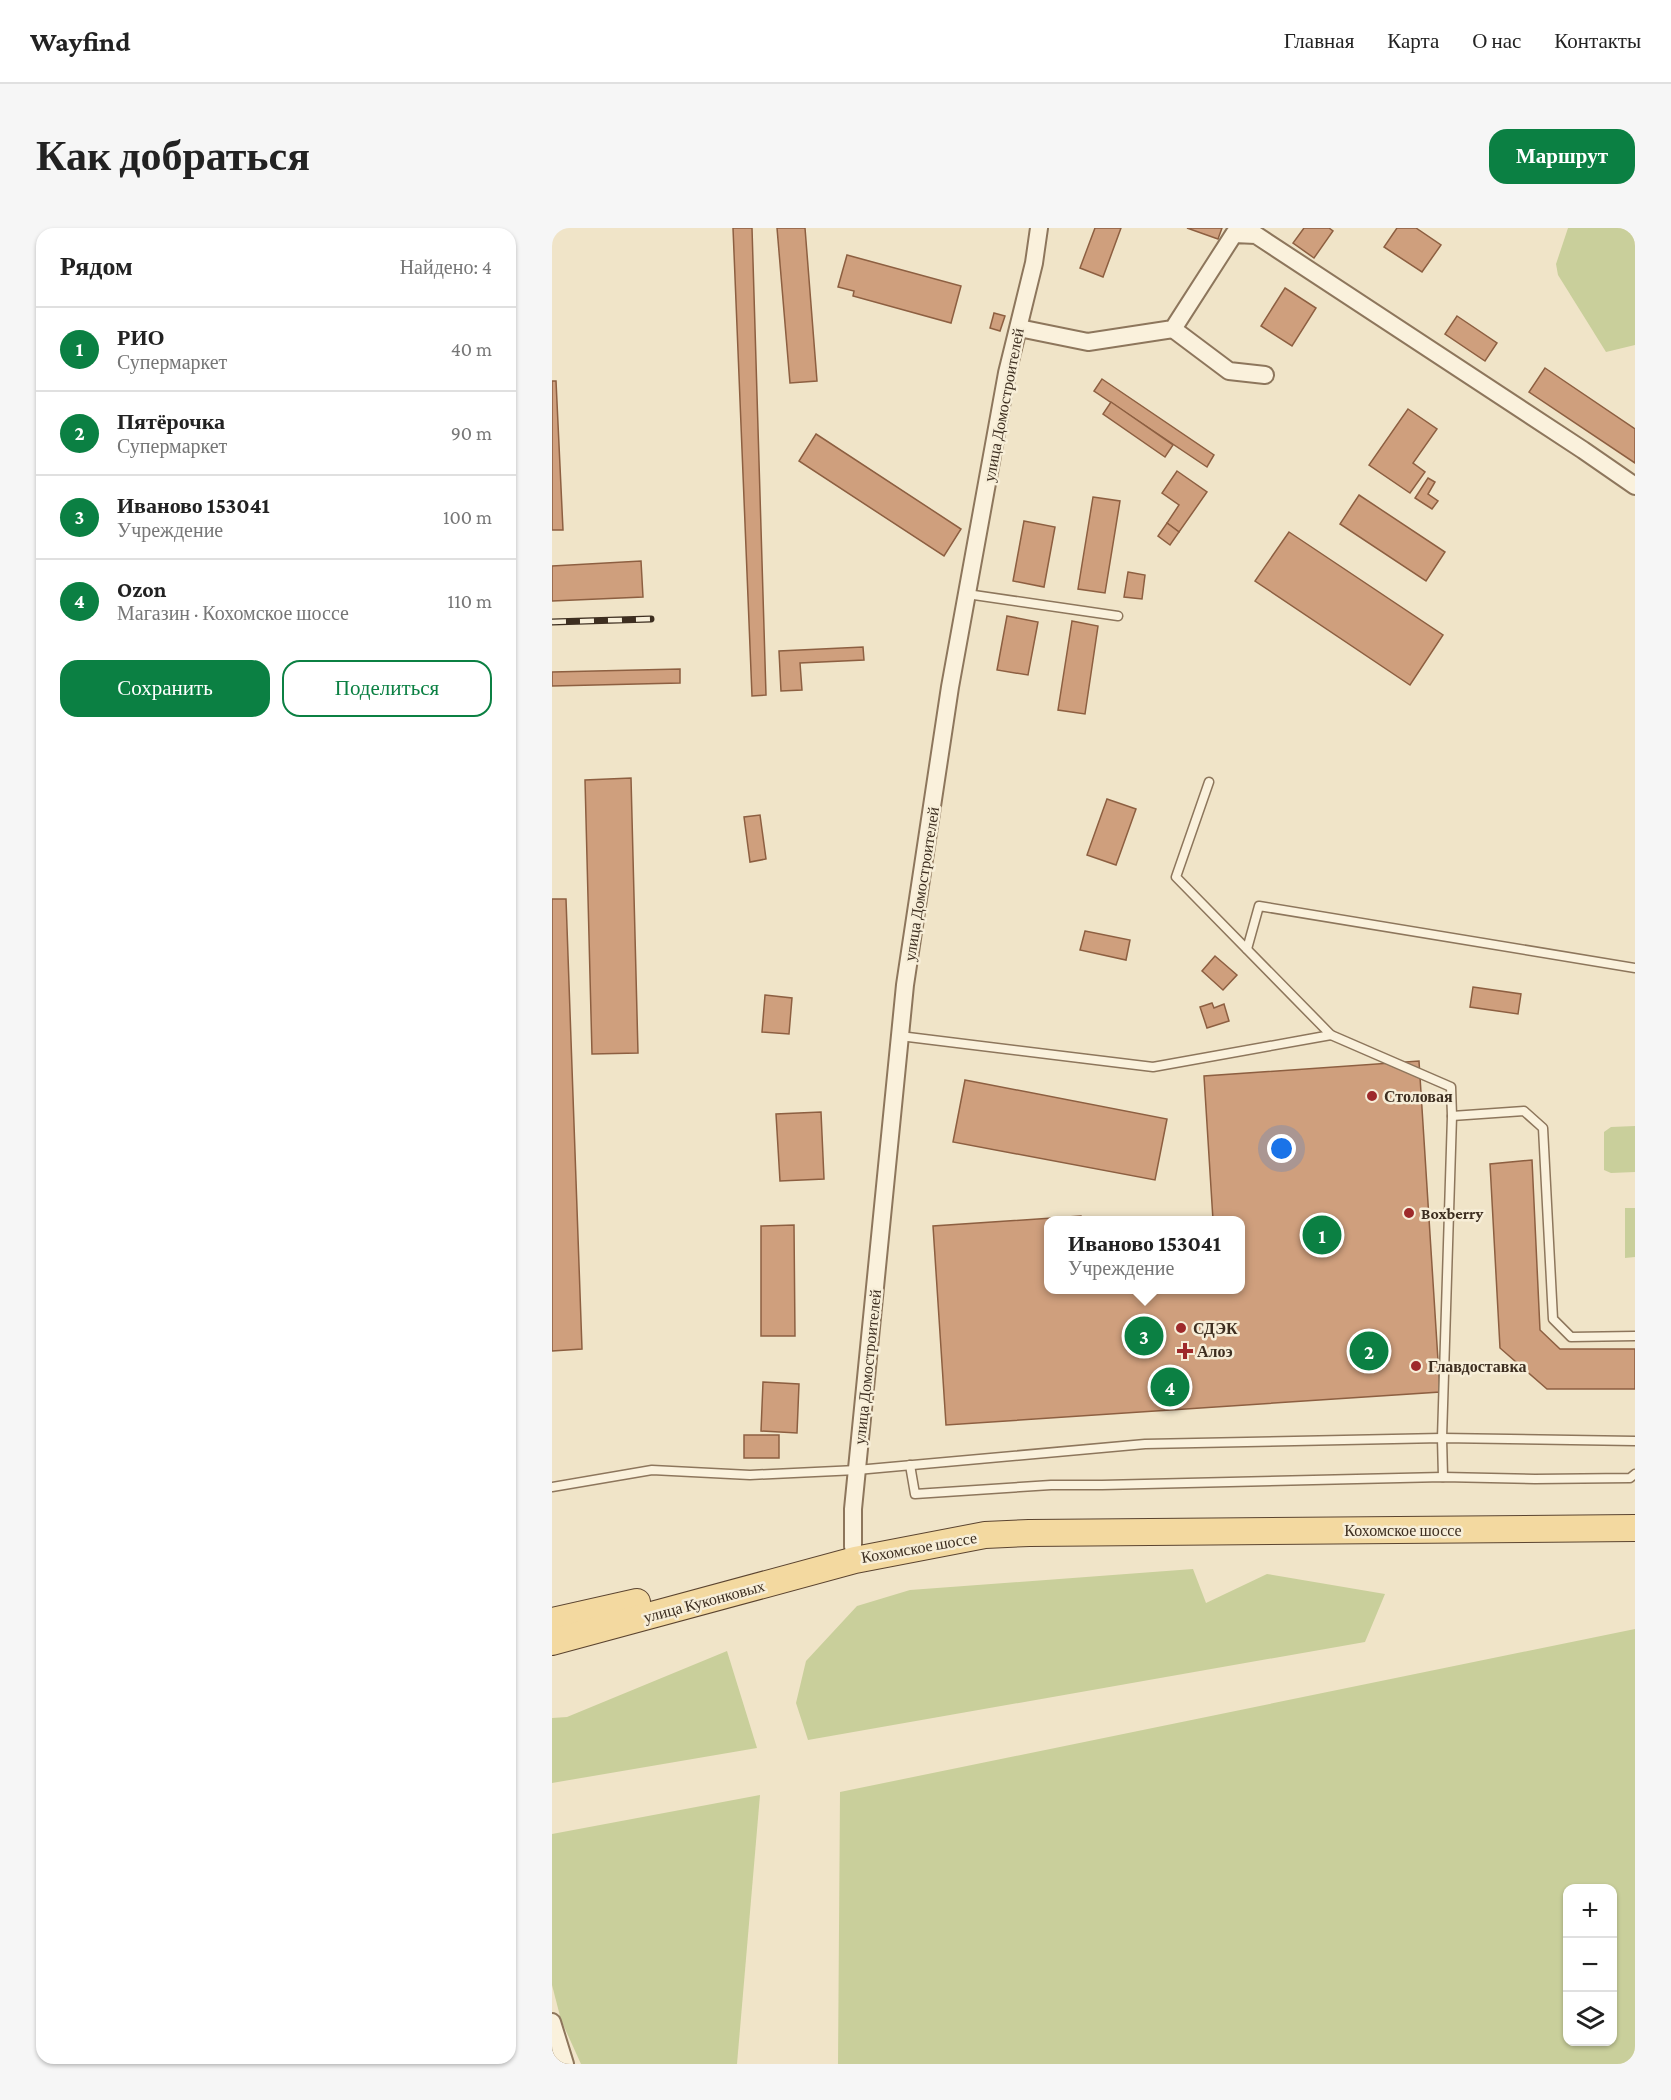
<!DOCTYPE html>
<html lang="ru">
<head>
<meta charset="utf-8">
<style>
	body { margin:0; font-family:"Crimson Pro",serif; background:#f6f6f6; color:#222 }
	.controls { position:absolute; right:18px; bottom:18px; display:grid; overflow:hidden; border-radius:12px; box-shadow:0 2px 4px #0004 }
	.controls button { width:54px; height:54px; display:grid; place-items:center; padding:0; border:0; border-bottom:2px solid #e0e0e0; background:#fff; color:#222; font:30px sans-serif }
	.you { position:absolute; left:730px; top:921px; width:21px; height:21px; margin:-15px; border:4px solid #fff; border-radius:50%; background:#1a73e8; box-shadow:0 0 0 9px #1a73e833 }
	.badge { display:grid; place-items:center; width:39px; height:39px; border-radius:50%; background:#0b8043; color:#fff; font-size:20px; font-weight:700 }
	.pin { position:absolute; translate:-50% -50%; border:3px solid #fff; box-shadow:0 2px 6px #0006 }
	.popup { position:absolute; left:492px; top:988px; width:201px; height:78px; box-sizing:border-box; display:grid; place-content:center; border-radius:12px; background:#fff; filter:drop-shadow(0 2px 4px #0005); font-size:20px; white-space:nowrap; color:#767676 }
	.popup b { font-size:22px; color:#222 }
	.popup::after { content:''; position:absolute; left:50%; top:100%; margin-left:-12px; border:12px solid transparent; border-top-color:#fff }
	.list { margin:0; padding:0; list-style:none }
	h2 { display:flex; justify-content:space-between; align-items:center; height:78px; margin:0; padding:0 24px; font-size:26px }
	h2 small { font-size:20px; font-weight:400; color:#767676 }
	.list li { display:grid; grid-template-columns:39px 1fr auto; gap:18px; align-items:center; box-sizing:border-box; height:84px; padding:0 24px; border-top:2px solid #e0e0e0 }
	.list b { display:block; font-size:22px; white-space:nowrap }
	.list p { margin:0; font-size:20px; white-space:nowrap; color:#767676 }
	.list em { font-size:20px; font-style:normal; color:#767676 }
	.actions { display:flex; gap:12px; padding:18px 24px }
	.actions a { flex:1; padding:14px 0; border:2px solid #0b8043; border-radius:18px; text-align:center; font-size:21px; color:#0b8043 }
	.actions .main { background:#0b8043; color:#fff }
	.icon { flex:none; width:33px; height:33px; fill:none; stroke:currentColor; stroke-width:2; stroke-linecap:round; stroke-linejoin:round }
	.map { position:relative; flex:none; width:1083px; height:1836px; overflow:hidden; border-radius:18px }
	header { display:flex; align-items:center; gap:36px; box-sizing:border-box; height:84px; padding:0 30px; background:#fff; border-bottom:2px solid #e0e0e0 }
	header strong { font-size:28px }
	nav { display:flex; gap:33px; margin-inline-start:auto; font-size:21px }
	.intro { display:flex; align-items:center; justify-content:space-between; box-sizing:border-box; height:144px; padding:0 36px }
	h1 { margin:0; font-size:42px }
	.button { padding:15px 27px; border-radius:18px; background:#0b8043; color:#fff; font-size:21px; font-weight:700 }
	main { display:flex; gap:36px; padding:0 36px }
	aside { flex:1; background:#fff; border-radius:18px; box-shadow:0 2px 4px #0004 }
	.map>svg:first-child { display:block }
	.green { fill:#c9cf9b; fill-rule:evenodd }
	.building { fill:#cf9f7d; stroke:#8d5f41; stroke-width:1.5 }
	.lines { fill:none; stroke-linecap:round; stroke-linejoin:round }
	.lane-casing { stroke:#8d765c; stroke-width:11 }
	.street-casing { stroke:#8d765c; stroke-width:20 }
	.primary-casing { stroke:#5b4430; stroke-width:28 }
	.lane { stroke:#faf1dc; stroke-width:8 }
	.street { stroke:#faf1dc; stroke-width:16 }
	.primary { stroke:#f3d9a0; stroke-width:26 }
	.rail-casing { stroke:#3d2e20; stroke-width:7 }
	.rail { stroke:#f7eed8; stroke-width:4.5; stroke-dasharray:14; stroke-linecap:butt }
	.poi-dot { fill:#9e2a2b; stroke:#f7eed8; stroke-width:2 }
	.labels { text-anchor:middle; stroke-width:5; stroke-linejoin:round; paint-order:stroke }
	.street-label { font-size:16px; fill:#3d2e20; stroke:#f7eed8 }
	.poi-label { font-size:16px; font-weight:bold; fill:#3d2e20; stroke:#f7eed8; text-anchor:start }
</style>
</head>
<body>
<header>
<strong>Wayfind</strong>
<nav><a>Главная</a><a>Карта</a><a>О нас</a><a>Контакты</a></nav>
</header>
<div class="intro"><h1>Как добраться</h1><a class="button">Маршрут</a></div>
<main>
<aside>
<h2>Рядом<small>Найдено: 4</small></h2>
<ul class="list">
<li><span class="badge">1</span><div><b>РИО</b><p>Супермаркет</p></div><em>40 m</em></li>
<li><span class="badge">2</span><div><b>Пятёрочка</b><p>Супермаркет</p></div><em>90 m</em></li>
<li><span class="badge">3</span><div><b>Иваново 153041</b><p>Учреждение</p></div><em>100 m</em></li>
<li><span class="badge">4</span><div><b>Ozon</b><p>Магазин · Кохомское шоссе</p></div><em>110 m</em></li>
</ul>
<div class="actions"><a class="main">Сохранить</a><a>Поделиться</a></div>
</aside>
<div class="map">
<svg width="1083" height="1836" viewBox="0 0 1083 1836">
	<rect width="100%" height="100%" fill="#f0e4c8"/>
	<g class="green">
		<polygon points="1016,0 1083,0 1083,117 1054,124 1006,47 1004,36"/>
		<polygon points="1083,898 1083,944 1059,945 1052,942 1052,904 1059,899"/>
		<polygon points="1073,980 1083,980 1083,1029 1073,1030"/>
		<polygon points="641,1341 654,1375 715,1346 833,1366 813,1414 256,1512 244,1475 254,1433 305,1378 358,1362"/>
		<path d="M1083,1401V1836H286L288,1564ZM1016,1660H1060V1814H1016Z"/>
		<polygon points="175,1423 205,1520 0,1555 0,1490 15,1489"/>
		<polygon points="208,1567 185,1836 29,1836 9,1792 0,1757 0,1606"/>
	</g>
	<g class="building">
		<polygon points="181,0 200,0 214,467 200,468"/>
		<polygon points="225,0 253,0 265,153 238,155"/>
		<polygon points="543,0 569,0 551,49 528,40"/>
		<polygon points="635,0 670,0 666,11"/>
		<polygon points="752,0 777,0 781,3 762,30 741,15"/>
		<polygon points="845,0 864,0 889,17 870,44 832,19"/>
		<polygon points="295,27 409,58 399,95 301,68 302,63 286,59"/>
		<polygon points="733,60 764,80 740,118 709,98"/>
		<polygon points="442,85 453,88 448,103 438,100"/>
		<polygon points="905,88 945,115 933,133 893,106"/>
		<polygon points="993,140 1083,201 1083,235 977,164"/>
		<polygon points="550,151 662,227 655,239 542,163"/>
		<polygon points="0,153 4,153 11,302 0,302"/>
		<polygon points="559,174 621,217 613,229 551,186"/>
		<polygon points="856,181 885,201 861,235 873,244 858,265 817,237"/>
		<polygon points="264,206 409,301 392,328 247,233"/>
		<polygon points="625,243 655,264 627,304 615,295 627,277 610,265"/>
		<polygon points="876,250 883,254 876,266 886,273 880,281 863,270"/>
		<polygon points="807,267 893,324 874,353 788,296"/>
		<polygon points="541,269 568,273 553,365 526,361"/>
		<polygon points="472,293 503,299 492,359 461,353"/>
		<polygon points="615,295 627,304 618,317 606,308"/>
		<polygon points="737,304 891,407 858,457 703,353"/>
		<polygon points="89,333 91,369 0,373 0,338"/>
		<polygon points="576,344 593,347 590,371 572,369"/>
		<polygon points="455,388 486,394 476,447 445,442"/>
		<polygon points="520,393 546,398 533,486 506,482"/>
		<polygon points="311,419 312,432 248,435 250,462 229,463 227,423"/>
		<polygon points="128,441 128,455 0,458 0,444"/>
		<polygon points="79,550 86,825 40,826 33,552"/>
		<polygon points="555,571 584,581 564,637 535,627"/>
		<polygon points="208,587 214,631 198,634 192,589"/>
		<polygon points="0,671 14,671 30,1121 0,1123"/>
		<polygon points="533,703 578,712 574,732 528,722"/>
		<polygon points="663,728 685,747 671,762 650,743"/>
		<polygon points="921,759 969,766 966,786 918,779"/>
		<polygon points="213,767 240,770 237,806 210,804"/>
		<polygon points="660,775 662,780 672,776 677,793 655,800 648,779"/>
		<polygon points="867,833 888,1164 394,1197 381,998 529,988 530,992 496,992 496,1062 688,1062 688,992 661,992 652,848"/>
		<polygon points="413,852 615,891 603,952 401,914"/>
		<polygon points="269,884 272,951 228,953 224,886"/>
		<polygon points="980,932 988,1102 1008,1121 1083,1121 1083,1161 995,1161 948,1120 938,936"/>
		<polygon points="242,997 243,1108 209,1108 209,998"/>
		<polygon points="211,1154 247,1156 245,1205 209,1203"/>
		<rect x="192" y="1207" width="35" height="23"/>
	</g>
	<g class="lines">
		<defs>
			<g id="lane">
				<polyline points="415,366 566,388"/>
				<polyline points="695,721 707,678 1083,740"/>
				<polyline points="779,807 899,859 900,888 890,1210 891,1249"/>
				<polyline points="348,808 601,839 779,807 624,649 657,554"/>
				<polyline points="900,888 972,883 991,900 1001,1091 1019,1109 1083,1108"/>
				<polyline points="358,1237 363,1266 499,1257 550,1257 891,1249 983,1251 1078,1250 1083,1246"/>
				<polyline points="0,1259 100,1242 198,1247 305,1242 593,1216 890,1210 1083,1213"/>
			</g>
			<g id="street">
				<polyline points="467,100 536,114 621,101 682,6 704,7 1031,222 1083,258"/>
				<polyline points="621,101 677,143 713,147"/>
				<polyline points="301,1319 301,1281 353,757 398,459 455,145 482,35 487,0"/>
				<polyline points="0,1794 13,1836"/>
			</g>
			<g id="primary">
				<polyline points="0,1393 85,1374"/>
				<polyline points="0,1414 303,1332 433,1307 477,1305 1083,1300"/>
			</g>
		</defs>
		<use href="#lane" class="lane-casing"/>
		<use href="#street" class="street-casing"/>
		<use href="#primary" class="primary-casing"/>
		<use href="#lane" class="lane"/>
		<use href="#street" class="street"/>
		<use href="#primary" class="primary"/>
		<defs>
			<polyline id="rail" points="0,394 99,391"/>
		</defs>
		<use href="#rail" class="rail-casing"/>
		<use href="#rail" class="rail"/>
	</g>
	<g class="poi-dot">
		<circle cx="820" cy="868" r="6"/>
		<circle cx="857" cy="985" r="6"/>
		<circle cx="629" cy="1100" r="6"/>
		<path d="M630 1114h6v6h6v6h-6v6h-6v-6h-6v-6h6z"/>
		<circle cx="864" cy="1138" r="6"/>
	</g>
	<g class="labels">
		<g class="street-label">
			<text transform="translate(451 177) rotate(-79)" y="6">улица Домостроителей</text>
			<text transform="translate(369 656) rotate(-81)" y="6">улица Домостроителей</text>
			<text transform="translate(315 1139) rotate(-84)" y="6">улица Домостроителей</text>
			<text x="851" y="1308">Кохомское шоссе</text>
			<text transform="translate(367 1319) rotate(-10)" y="6">Кохомское шоссе</text>
			<text transform="translate(152 1373) rotate(-15)" y="6">улица Куконковых</text>
		</g>
		<g class="poi-label">
			<text x="832" y="874">Столовая</text>
			<text x="869" y="991">Boxberry</text>
			<text x="641" y="1106">СДЭК</text>
			<text x="645" y="1129">Алоэ</text>
			<text x="876" y="1144">Главдоставка</text>
		</g>
	</g>
</svg>
<div class="controls">
<button>+</button>
<button>−</button>
<button><svg class="icon" aria-label="layers" viewBox="0 0 24 24"><path d="M12 4l9 5-9 5-9-5zM3 14l9 5 9-5"/></svg></button>
</div>
<div class="you"></div>
<div class="pin badge" style="left:770px;top:1007px">1</div>
<div class="pin badge" style="left:817px;top:1123px">2</div>
<div class="pin badge" style="left:592px;top:1108px">3</div>
<div class="popup"><b>Иваново 153041</b>Учреждение</div>
<div class="pin badge" style="left:618px;top:1159px">4</div>
</div>
</main>
</body>
</html>
